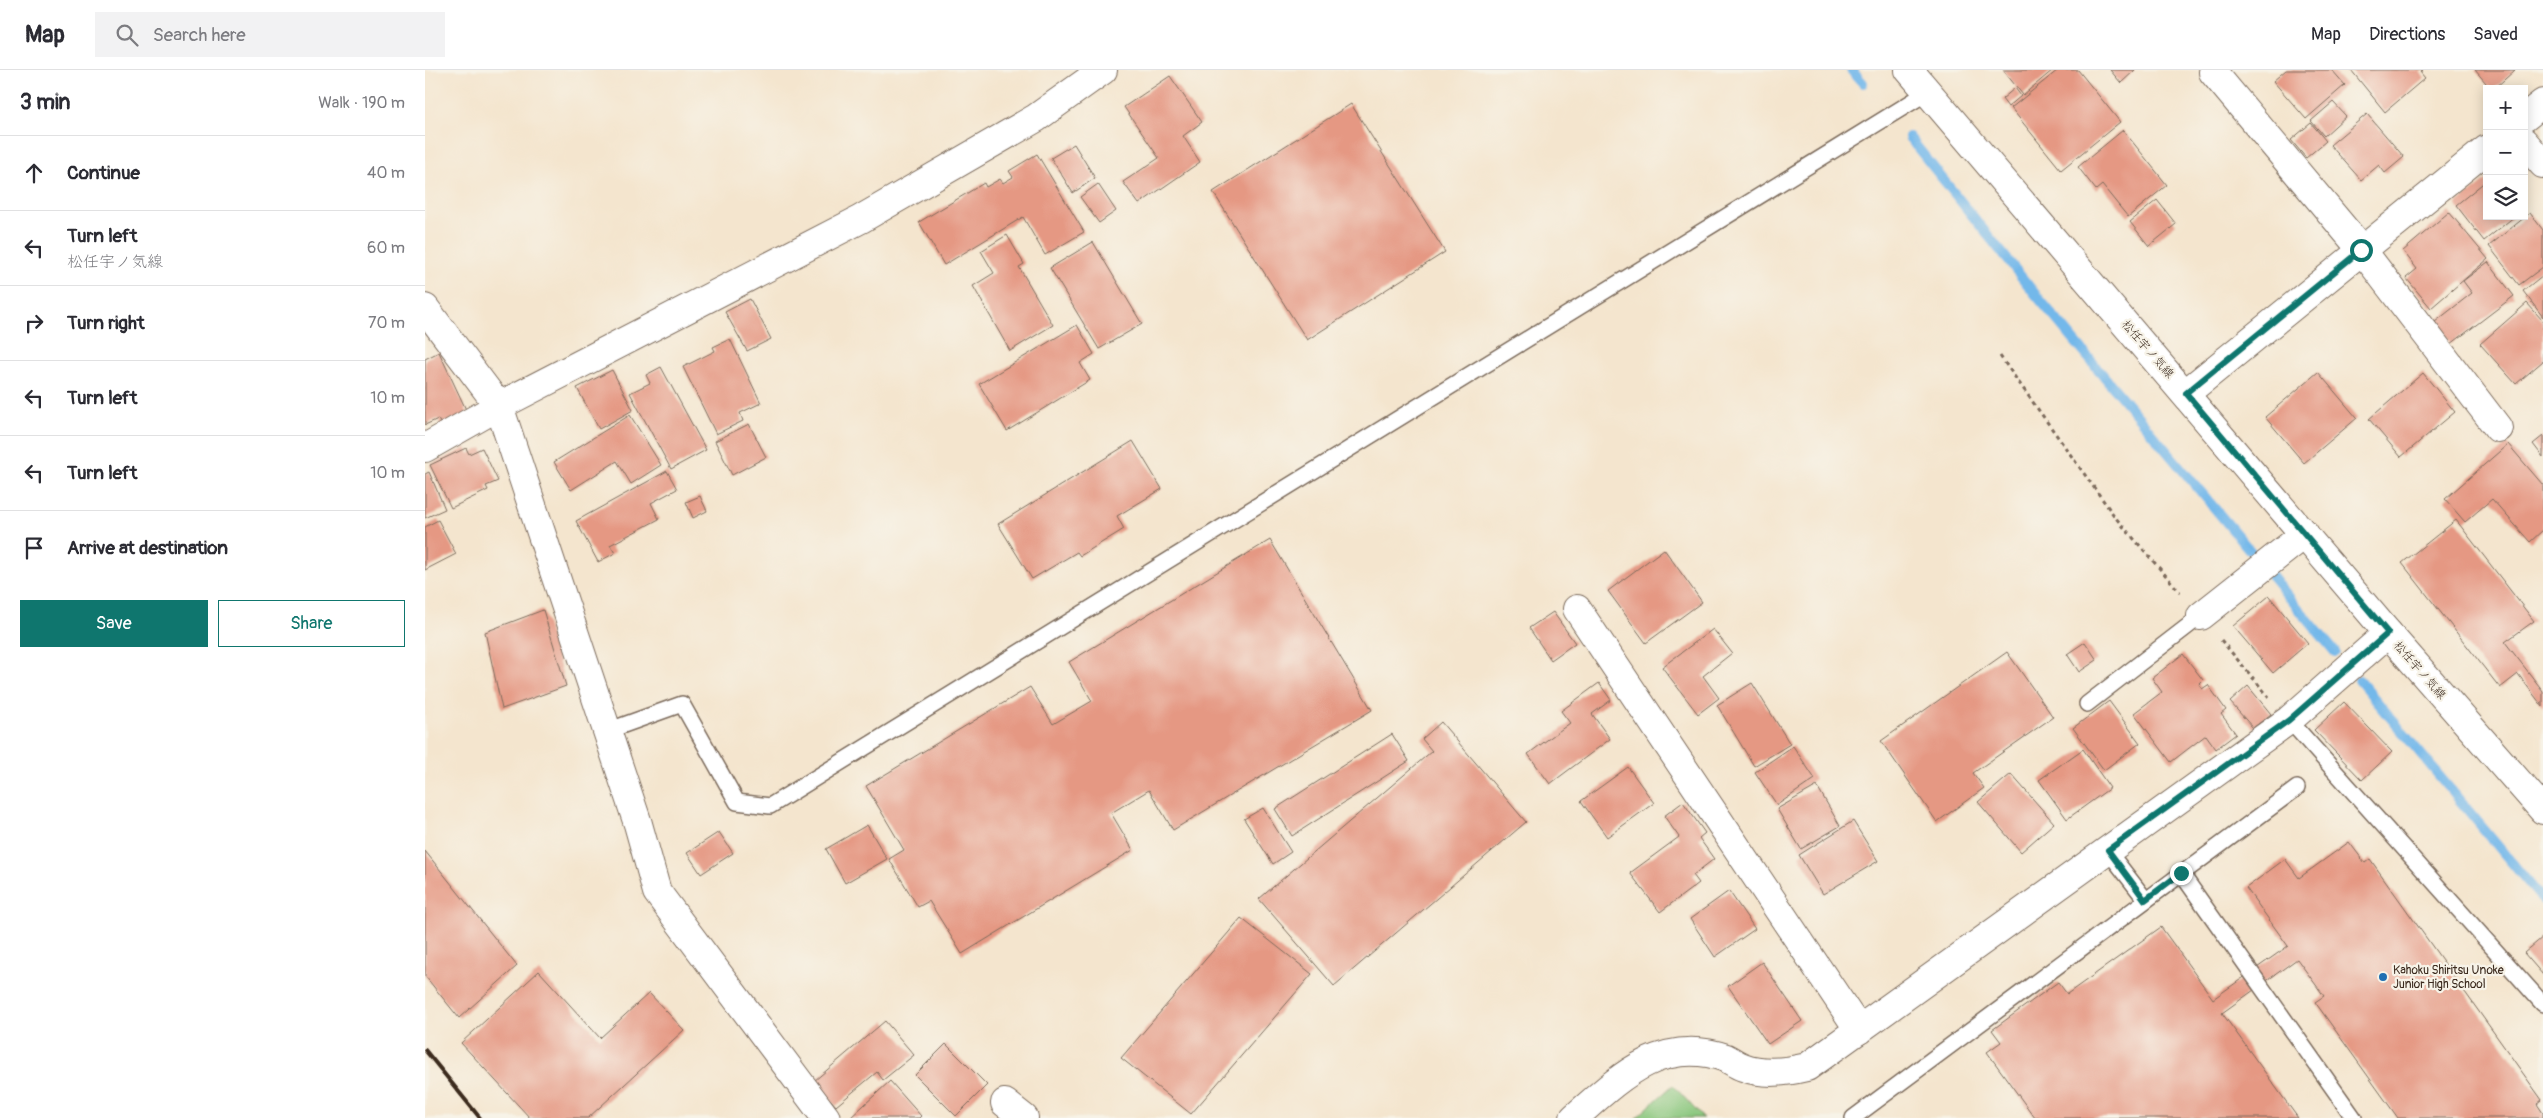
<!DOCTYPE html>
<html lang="en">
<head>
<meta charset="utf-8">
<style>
	body { margin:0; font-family:Pangolin,"Klee One",sans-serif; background:#f2f2f3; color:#2b2b33 }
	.controls { position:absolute; right:15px; top:15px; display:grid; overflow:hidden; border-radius:0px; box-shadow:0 2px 12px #0003 }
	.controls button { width:45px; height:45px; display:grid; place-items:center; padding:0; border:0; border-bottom:1px solid #e1e1e2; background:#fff; color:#2b2b33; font:25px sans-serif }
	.stop { position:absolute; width:15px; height:15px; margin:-11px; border:4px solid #0f766e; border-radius:50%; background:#fff }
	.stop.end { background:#0f766e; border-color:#fff; box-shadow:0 1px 5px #0008 }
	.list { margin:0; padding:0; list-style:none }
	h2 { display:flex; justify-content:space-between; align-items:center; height:65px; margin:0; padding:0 20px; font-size:21px }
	h2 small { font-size:16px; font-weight:400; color:#7c7c81 }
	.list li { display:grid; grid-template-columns:32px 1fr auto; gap:15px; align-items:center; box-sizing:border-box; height:75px; padding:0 20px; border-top:1px solid #e1e1e2 }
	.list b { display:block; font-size:19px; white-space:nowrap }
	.list p { margin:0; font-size:16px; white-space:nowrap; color:#7c7c81 }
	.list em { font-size:16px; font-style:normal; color:#7c7c81 }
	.actions { display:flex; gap:10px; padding:15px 20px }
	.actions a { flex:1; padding:11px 0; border:1px solid #0f766e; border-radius:0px; text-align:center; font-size:18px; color:#0f766e }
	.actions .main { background:#0f766e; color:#fff }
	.icon { flex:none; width:28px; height:28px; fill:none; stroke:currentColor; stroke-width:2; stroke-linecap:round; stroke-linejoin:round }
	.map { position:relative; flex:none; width:2118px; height:1048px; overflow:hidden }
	header { display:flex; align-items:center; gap:30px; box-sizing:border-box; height:70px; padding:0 25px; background:#fff; border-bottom:1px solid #e1e1e2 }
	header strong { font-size:24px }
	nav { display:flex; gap:28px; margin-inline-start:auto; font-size:18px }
	.search { width:350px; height:45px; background:#f2f2f3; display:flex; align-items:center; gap:12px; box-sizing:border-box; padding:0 18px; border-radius:0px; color:#7c7c81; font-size:19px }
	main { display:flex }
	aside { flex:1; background:#fff }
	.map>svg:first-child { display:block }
	.green { fill:#88c67c; stroke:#62784d }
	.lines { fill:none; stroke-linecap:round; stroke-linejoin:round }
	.stream { stroke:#73b8ea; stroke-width:10 }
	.building { fill:#e59883 }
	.lane-casing { stroke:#7c6b5c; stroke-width:18 }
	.street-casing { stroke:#7c6b5c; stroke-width:30 }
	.secondary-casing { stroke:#7c6b5c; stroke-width:30 }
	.primary-casing { stroke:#7c6b5c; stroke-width:30 }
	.path { stroke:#7c6b5c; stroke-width:3; stroke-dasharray:4 4; stroke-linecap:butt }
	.lane { stroke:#fff; stroke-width:15 }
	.street { stroke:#fff; stroke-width:28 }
	.secondary { stroke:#fff; stroke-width:28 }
	.primary { stroke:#fff; stroke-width:28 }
	.rail { stroke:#3b2a1e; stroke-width:4 }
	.route { stroke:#0f766e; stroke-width:6 }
	.poi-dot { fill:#1f6fb2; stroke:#f7f3e8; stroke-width:2 }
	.labels { text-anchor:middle; stroke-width:4.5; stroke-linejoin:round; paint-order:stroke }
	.street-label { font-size:12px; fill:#3b2a1e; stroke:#f7f3e8 }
	.poi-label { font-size:12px; fill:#3b2a1e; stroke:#f7f3e8; text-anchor:start }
</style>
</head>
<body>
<header>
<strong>Map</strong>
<div class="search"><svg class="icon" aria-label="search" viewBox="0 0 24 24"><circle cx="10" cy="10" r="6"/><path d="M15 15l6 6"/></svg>Search here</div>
<nav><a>Map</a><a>Directions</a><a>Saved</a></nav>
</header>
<main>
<aside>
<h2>3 min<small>Walk · 190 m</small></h2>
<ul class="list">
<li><svg class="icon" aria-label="ahead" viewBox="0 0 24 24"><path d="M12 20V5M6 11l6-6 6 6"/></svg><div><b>Continue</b></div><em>40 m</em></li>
<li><svg class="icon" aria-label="left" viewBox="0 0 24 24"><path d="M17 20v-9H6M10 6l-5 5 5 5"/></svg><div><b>Turn left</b><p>松任宇ノ気線</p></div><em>60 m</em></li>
<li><svg class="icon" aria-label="right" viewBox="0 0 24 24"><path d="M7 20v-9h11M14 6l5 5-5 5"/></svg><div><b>Turn right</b></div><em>70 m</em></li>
<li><svg class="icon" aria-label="left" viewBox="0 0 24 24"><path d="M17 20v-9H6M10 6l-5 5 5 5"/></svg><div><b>Turn left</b></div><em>10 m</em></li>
<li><svg class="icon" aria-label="left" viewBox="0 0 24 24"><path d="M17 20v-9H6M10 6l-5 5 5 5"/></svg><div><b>Turn left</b></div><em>10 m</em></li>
<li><svg class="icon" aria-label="arrive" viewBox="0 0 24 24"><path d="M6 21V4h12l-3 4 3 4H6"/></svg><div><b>Arrive at destination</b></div></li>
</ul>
<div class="actions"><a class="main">Save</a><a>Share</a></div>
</aside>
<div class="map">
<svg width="2118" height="1048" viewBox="0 0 2118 1048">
	<rect width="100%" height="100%" fill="#f7f3e8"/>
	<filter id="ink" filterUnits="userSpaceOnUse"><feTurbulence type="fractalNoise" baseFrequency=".02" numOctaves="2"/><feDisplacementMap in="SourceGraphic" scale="10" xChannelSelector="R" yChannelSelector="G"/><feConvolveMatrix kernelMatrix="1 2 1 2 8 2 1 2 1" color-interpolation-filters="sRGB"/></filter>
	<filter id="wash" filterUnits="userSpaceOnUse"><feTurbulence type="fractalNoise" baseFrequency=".0096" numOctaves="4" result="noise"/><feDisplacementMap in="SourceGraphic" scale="20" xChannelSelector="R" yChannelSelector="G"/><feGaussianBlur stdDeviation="1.12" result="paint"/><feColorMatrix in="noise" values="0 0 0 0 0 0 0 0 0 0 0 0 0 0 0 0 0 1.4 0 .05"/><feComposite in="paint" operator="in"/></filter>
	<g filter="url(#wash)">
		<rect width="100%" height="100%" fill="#f4e5ce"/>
		<polygon class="green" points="1248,1015 1278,1048 1211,1048"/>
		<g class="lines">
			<g class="stream">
				<polyline points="1426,0 1438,13"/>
				<polyline points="1484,67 1611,225 1910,582"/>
				<polyline points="1934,610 2118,830"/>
			</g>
		</g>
		<g id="blocks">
			<g class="building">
				<polygon points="1578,0 1628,0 1598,25"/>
				<polygon points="1633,0 1653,0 1695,52 1636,100 1586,38"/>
				<polygon points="1685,0 1710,0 1696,13"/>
				<polygon points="1861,0 1907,0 1920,15 1881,49 1848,11"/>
				<polygon points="1926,0 1998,0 1995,2 2000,8 1960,42"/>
				<polygon points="2050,0 2090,0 2069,19 2066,19"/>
				<polygon points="745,6 777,52 758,66 775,92 714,134 698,112 734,88 699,37"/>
				<polygon points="1590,18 1596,26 1583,37 1577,29"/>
				<polygon points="1908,32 1921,46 1899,66 1886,51"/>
				<polygon points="926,34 1020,182 882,270 788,122"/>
				<polygon points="1942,44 1979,87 1960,103 1954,95 1936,110 1905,75"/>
				<polygon points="1886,53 1901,71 1881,88 1866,70"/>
				<polygon points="1698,60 1742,115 1703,147 1677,115 1671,120 1653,97"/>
				<polygon points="649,74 670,108 648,123 626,88"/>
				<polygon points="612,84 659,162 620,185 598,147 519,195 494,152 559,113 561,117 575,109 578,113 588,107 584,101"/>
				<polygon points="2062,110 2062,146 2090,146 2059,171 2031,135"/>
				<polygon points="673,114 691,141 674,153 655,127"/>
				<polygon points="1732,130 1751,154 1724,176 1705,152"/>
				<polygon points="2024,142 2063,189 2006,238 1981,208 1992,199 1978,181"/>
				<polygon points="2105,143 2118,160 2118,197 2094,215 2064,176"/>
				<polygon points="582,165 599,194 594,197 628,255 585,281 548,216 569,203 556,181"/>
				<polygon points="668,172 717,254 674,279 625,198"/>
				<polygon points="2063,192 2089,226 2026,274 2010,252 2047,223 2038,211"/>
				<polygon points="2118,205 2118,247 2098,221"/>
				<polygon points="325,229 346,269 322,281 300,242"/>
				<polygon points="2102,233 2118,251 2118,291 2091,314 2055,274"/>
				<polygon points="652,255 669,284 655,293 665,310 582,361 554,314"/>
				<polygon points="305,269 336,333 315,343 318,351 291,364 258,297 290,281 288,277"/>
				<polygon points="14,282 44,346 18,359 13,349 0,355 0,289"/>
				<polygon points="236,297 281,380 246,399 205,323 225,313 221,305"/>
				<polygon points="187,300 208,340 174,359 152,318"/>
				<polygon points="1893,302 1932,348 1879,393 1840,347"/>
				<polygon points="1998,303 2030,342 1976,387 1944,349"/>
				<polygon points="205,345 236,395 206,414 192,391 146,420 129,392"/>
				<polygon points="324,354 341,387 307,405 290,371"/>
				<polygon points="2118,366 2118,387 2108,374"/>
				<polygon points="708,371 737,419 692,446 699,459 655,486 652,482 607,509 573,454"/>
				<polygon points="2083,374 2118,415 2118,460 2105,472 2067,429 2040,452 2020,429"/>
				<polygon points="41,378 44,384 57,378 73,411 61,416 63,420 26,438 5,395"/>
				<polygon points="242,401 252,419 226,433 234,449 185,475 190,483 173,492 151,451"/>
				<polygon points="4,402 20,439 0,448 0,404"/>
				<polygon points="275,426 282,441 268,448 261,432"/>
				<polygon points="13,450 31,484 0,500 0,457"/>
				<polygon points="2031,450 2109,551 2080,572 2118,621 2118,637 2093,604 2075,618 1977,493"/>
				<polygon points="845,470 947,640 748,760 724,720 686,743 708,780 537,884 504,831 493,837 464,789 479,780 441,716 605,617 628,654 667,631 644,592"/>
				<polygon points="1239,479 1277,532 1221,573 1183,521"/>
				<polygon points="1844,526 1883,573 1848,603 1808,556"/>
				<polygon points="118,540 141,616 77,639 60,562"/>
				<polygon points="1128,542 1150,573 1126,590 1104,558"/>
				<polygon points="1288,559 1307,583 1278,606 1294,628 1273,644 1237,597"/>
				<polygon points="1660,572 1672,590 1654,602 1642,584"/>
				<polygon points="1582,582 1628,647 1548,703 1559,718 1512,752 1456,671"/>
				<polygon points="1758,584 1778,610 1774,614 1777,619 1783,615 1801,640 1796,644 1811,664 1791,679 1781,665 1746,692 1709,643 1737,622 1727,608"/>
				<polygon points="1174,613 1186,630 1167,644 1185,669 1125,714 1103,684 1145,653 1136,641"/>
				<polygon points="1327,613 1365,674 1329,696 1292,635"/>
				<polygon points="1823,616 1846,644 1828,658 1805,632"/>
				<polygon points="1684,631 1715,673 1679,700 1648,658"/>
				<polygon points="1919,632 1967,682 1937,710 1889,660"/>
				<polygon points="1016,652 1101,752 909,916 834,829 1007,681 997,669"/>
				<polygon points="967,664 984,691 867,766 850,739"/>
				<polygon points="1368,676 1390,709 1352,735 1330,702"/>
				<polygon points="1658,679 1685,718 1642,749 1614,710"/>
				<polygon points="1203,697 1229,733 1182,767 1156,731"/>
				<polygon points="1586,704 1629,753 1596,782 1553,732"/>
				<polygon points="1392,716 1415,756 1376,779 1352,739"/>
				<polygon points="1258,732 1280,763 1274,768 1289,789 1268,805 1274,813 1235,842 1205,803 1254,767 1239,746"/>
				<polygon points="838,738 866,782 848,794 819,749"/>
				<polygon points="1428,751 1453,791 1398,824 1374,785"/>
				<polygon points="442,755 462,789 420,813 401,779"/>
				<polygon points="294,762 308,783 276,804 262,783"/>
				<polygon points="1924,772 1940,793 1945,789 2117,1030 2112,1034 2118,1043 2118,1048 1973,1048 1890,932 1899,926 1872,889 1797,943 1873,1048 1610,1048 1562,982 1576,972 1567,960 1633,912 1642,924 1736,857 1788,929 1863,876 1821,818 1860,789 1874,808"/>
				<polygon points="0,781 92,896 34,948 0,906"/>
				<polygon points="1304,821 1330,859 1290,887 1265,849"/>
				<polygon points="816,848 887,904 766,1044 696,988"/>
				<polygon points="2118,867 2118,905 2099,883"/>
				<polygon points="1337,892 1377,951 1343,974 1303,916"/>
				<polygon points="114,901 175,968 224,923 259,960 163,1048 105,1048 36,973"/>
				<polygon points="460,951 489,985 458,1010 452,1002 411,1036 389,1011"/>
				<polygon points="521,974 562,1015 531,1046 490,1005"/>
				<polygon points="465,1011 496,1046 494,1048 425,1048"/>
			</g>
		</g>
	</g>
	<g filter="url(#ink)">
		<use href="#blocks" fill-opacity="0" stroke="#7c6b5c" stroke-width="1"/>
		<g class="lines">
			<defs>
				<g id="lane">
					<polyline points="1662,634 1776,546"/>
					<polyline points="1864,650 2118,934"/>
					<polyline points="182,661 257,634 312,732 345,736 1503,22"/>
					<polyline points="1683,781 1720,829"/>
					<polyline points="1756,803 1929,1048"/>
					<polyline points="1428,1048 1872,718"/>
				</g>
				<g id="street">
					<polyline points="1788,2 1937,180 2073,358"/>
					<polyline points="2099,48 2118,33"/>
					<polyline points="2099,72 2118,94"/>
					<polyline points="1761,323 2062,79"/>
					<polyline points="0,378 74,336 213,754 232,822 401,1048"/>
					<polyline points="1152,539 1434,960"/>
					<polyline points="1776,546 1880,464"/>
					<polyline points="580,1033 599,1048"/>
					<path d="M1149,1048C1193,1009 1236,965 1301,988C1307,991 1312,995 1318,997C1339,1005 1361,1002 1382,997L1864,650L1963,563"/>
				</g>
				<polyline id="secondary" points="0,238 74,336 436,149 611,48 678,0"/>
				<polyline id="primary" points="1484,0 1963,563 2118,740"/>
			</defs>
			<use href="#lane" class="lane-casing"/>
			<use href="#street" class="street-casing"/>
			<use href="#secondary" class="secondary-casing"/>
			<use href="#primary" class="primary-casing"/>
			<g class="path">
				<polyline points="1575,286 1690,447 1755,522"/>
				<polyline points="1796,570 1844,627"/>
			</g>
			<use href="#lane" class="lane"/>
			<use href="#street" class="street"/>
			<use href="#secondary" class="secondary"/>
			<use href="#primary" class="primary"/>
			<polyline class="rail" points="0,980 55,1048"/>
		</g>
	</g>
	<g class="lines" filter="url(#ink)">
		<polyline class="route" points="1756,803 1720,830 1683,780 1864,650 1963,563 1761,323 1936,180"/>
	</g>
	<circle class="poi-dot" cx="1958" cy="907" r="5"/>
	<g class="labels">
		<g class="street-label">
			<text transform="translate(1723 279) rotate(49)" y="4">松任宇ノ気線</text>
			<text transform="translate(1995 600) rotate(49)" y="4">松任宇ノ気線</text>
		</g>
		<g class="poi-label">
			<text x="1968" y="904">Kahoku Shiritsu Unoke<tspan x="1968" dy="14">Junior High School</tspan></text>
		</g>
	</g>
</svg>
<div class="controls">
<button>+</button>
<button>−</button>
<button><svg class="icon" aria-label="layers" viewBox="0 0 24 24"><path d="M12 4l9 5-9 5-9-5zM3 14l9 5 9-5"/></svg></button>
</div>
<div class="stop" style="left:1936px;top:180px"></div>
<div class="stop end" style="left:1756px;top:803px"></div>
</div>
</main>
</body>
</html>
